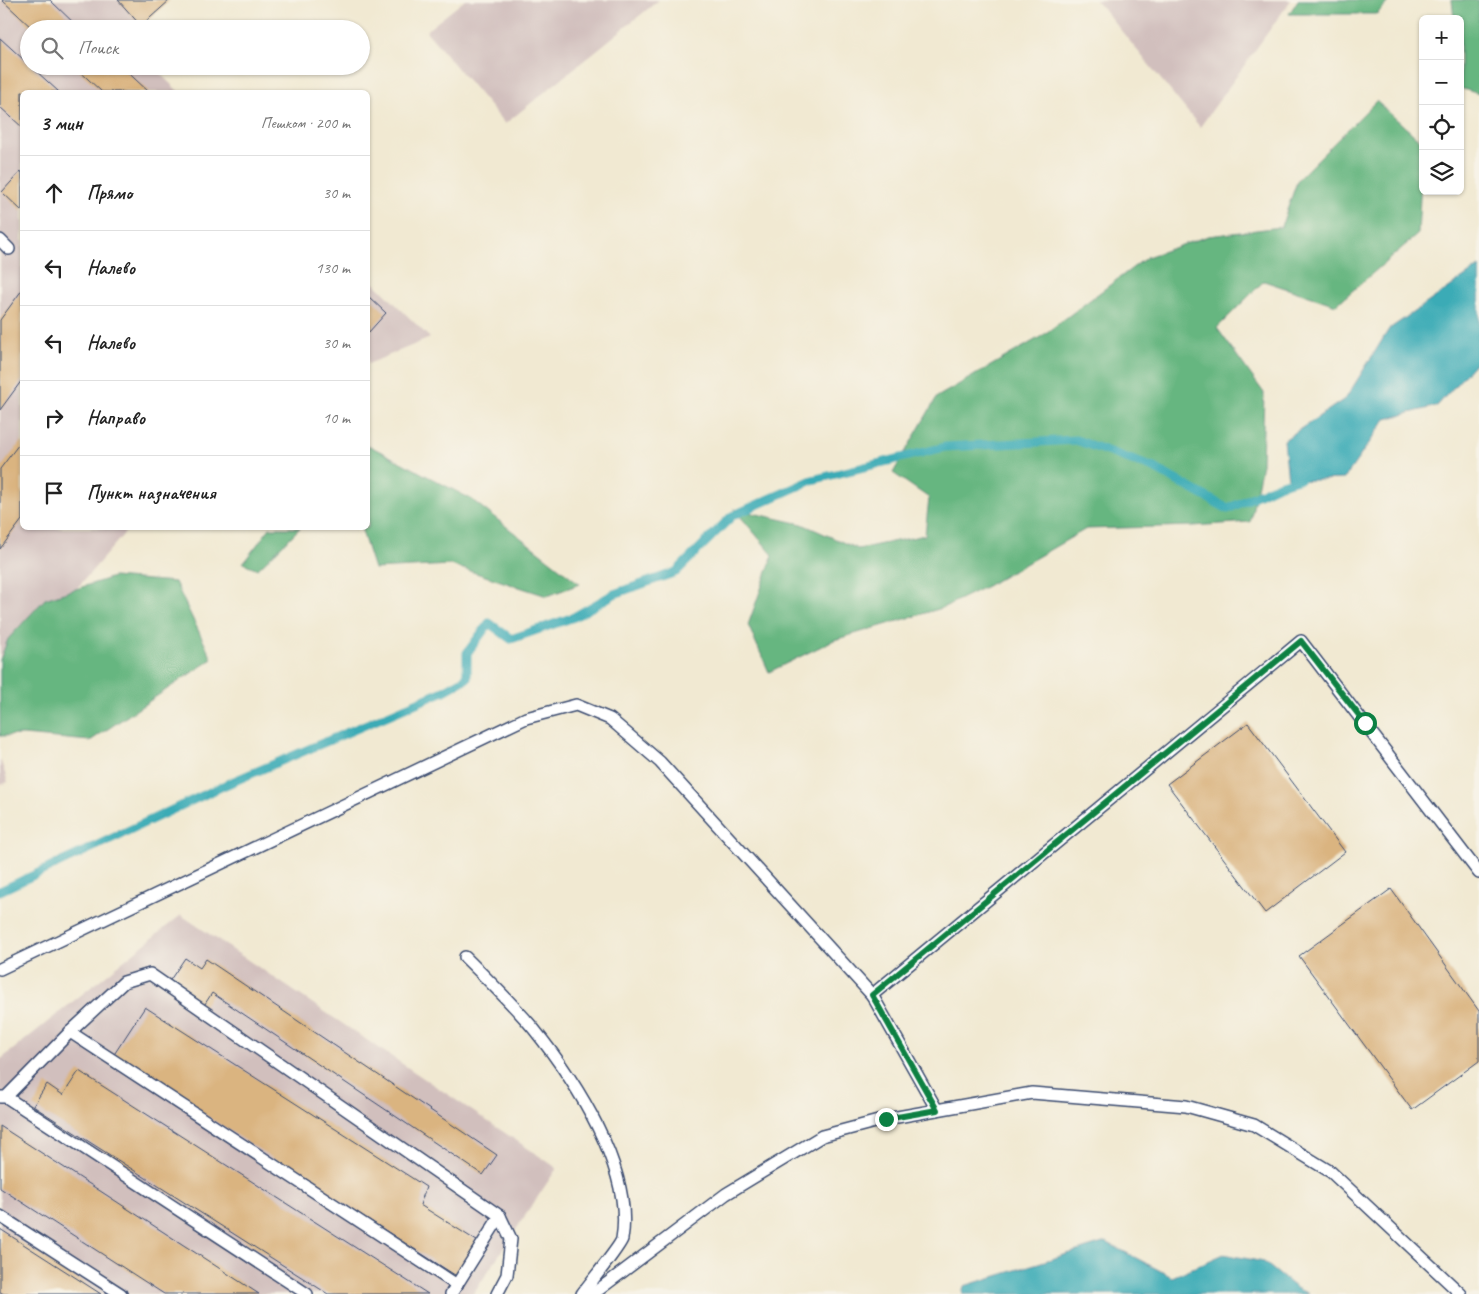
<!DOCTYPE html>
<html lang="ru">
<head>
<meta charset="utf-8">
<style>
	body { margin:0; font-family:Caveat,sans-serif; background:#f2f2f2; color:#222 }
	.controls { position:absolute; right:15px; top:15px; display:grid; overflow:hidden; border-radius:8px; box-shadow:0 1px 4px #0004 }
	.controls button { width:45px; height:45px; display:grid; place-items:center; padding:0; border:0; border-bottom:1px solid #e0e0e0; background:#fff; color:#222; font:25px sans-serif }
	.stop { position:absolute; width:15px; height:15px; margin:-11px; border:4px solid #0b8043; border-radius:50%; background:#fff }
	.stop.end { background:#0b8043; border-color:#fff; box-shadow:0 1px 5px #0008 }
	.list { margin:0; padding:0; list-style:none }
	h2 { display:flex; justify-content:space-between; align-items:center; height:65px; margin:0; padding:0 20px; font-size:21px }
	h2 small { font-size:16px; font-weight:400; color:#767676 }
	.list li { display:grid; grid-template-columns:32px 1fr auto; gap:15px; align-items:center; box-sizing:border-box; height:75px; padding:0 20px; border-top:1px solid #e0e0e0 }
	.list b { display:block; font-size:19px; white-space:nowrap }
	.list em { font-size:16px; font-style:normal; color:#767676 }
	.icon { flex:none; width:28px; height:28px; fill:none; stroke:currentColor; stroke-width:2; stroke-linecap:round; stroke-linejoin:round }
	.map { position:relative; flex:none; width:1479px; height:1294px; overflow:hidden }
	.search { position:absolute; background:#fff; box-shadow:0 1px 4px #0004; left:20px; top:20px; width:350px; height:55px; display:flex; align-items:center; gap:12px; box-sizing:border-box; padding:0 18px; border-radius:28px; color:#767676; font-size:19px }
	.panel { position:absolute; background:#fff; box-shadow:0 1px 4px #0004; left:20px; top:90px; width:350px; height:440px; border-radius:8px }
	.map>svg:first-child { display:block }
	.industrial { fill:#d1bfbd }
	.forest { fill:#66b680; stroke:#40726f }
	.water { fill:#3aabb6; stroke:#2a6d8a }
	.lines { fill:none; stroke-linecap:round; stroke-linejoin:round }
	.stream { stroke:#3aabb6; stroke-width:9 }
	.building { fill:#dab480 }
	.lane-casing { stroke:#3b4b6f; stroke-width:14 }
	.lane { stroke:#fff; stroke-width:11 }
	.route { stroke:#0b8043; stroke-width:6 }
</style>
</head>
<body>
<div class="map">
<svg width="1479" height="1294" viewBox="0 0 1479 1294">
	<rect width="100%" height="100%" fill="#f7f3e8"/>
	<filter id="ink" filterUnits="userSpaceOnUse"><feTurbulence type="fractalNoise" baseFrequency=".02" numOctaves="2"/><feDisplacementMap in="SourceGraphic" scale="10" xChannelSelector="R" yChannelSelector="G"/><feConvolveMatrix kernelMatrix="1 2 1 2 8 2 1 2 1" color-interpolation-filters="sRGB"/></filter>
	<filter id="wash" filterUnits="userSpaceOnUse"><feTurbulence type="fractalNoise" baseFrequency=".0096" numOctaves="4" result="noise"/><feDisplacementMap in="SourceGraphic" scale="20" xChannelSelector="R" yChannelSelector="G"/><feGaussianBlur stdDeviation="1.12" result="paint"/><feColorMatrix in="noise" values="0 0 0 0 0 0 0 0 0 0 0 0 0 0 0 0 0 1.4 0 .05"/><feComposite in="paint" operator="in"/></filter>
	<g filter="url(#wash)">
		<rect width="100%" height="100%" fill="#f1e9d2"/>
		<g class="industrial">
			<polygon points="0,0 169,0 137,29 29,29 29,66 152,66 179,92 22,92 22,528 129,528 0,677"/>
			<polygon points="465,0 659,0 505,124 426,31"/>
			<polygon points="1096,0 1291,0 1200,127"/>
			<polygon points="368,277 430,338 368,364"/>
			<polygon points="0,759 8,782 0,785"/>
			<polygon points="181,915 557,1168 473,1294 0,1294 0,1060"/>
		</g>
		<g class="forest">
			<polygon points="1298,0 1390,0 1377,14 1289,14"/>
			<polygon points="1452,0 1479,0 1479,94 1460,88 1460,19 1454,19"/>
			<polygon points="1376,101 1423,143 1418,234 1336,305 1264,281 1217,328 1264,393 1262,464 1250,522 1193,526 1086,529 987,586 942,608 834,640 769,672 748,625 773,555 734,509 802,524 858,549 925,535 929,498 893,473 937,397 1042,336 1147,257 1208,236 1281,227 1298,179"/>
			<polygon points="368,445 471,499 580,584 547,596 451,565 374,569 361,528 368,528"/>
			<polygon points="270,528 300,528 258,569 243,563"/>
			<polygon points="113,577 175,582 212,659 90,741 23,735 0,736 0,660 8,639 45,599"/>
		</g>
		<g class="water">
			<polygon points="1479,267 1479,359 1437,406 1386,419 1344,479 1288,481 1284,440 1346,398 1389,329"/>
			<polygon points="1106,1242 1172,1277 1224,1254 1264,1262 1296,1288 1309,1294 962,1294 964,1286"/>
		</g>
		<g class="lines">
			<polyline class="stream" points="0,891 225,785 444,691 467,678 467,653 489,623 511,639 574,617 614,594 676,572 732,516 812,480 945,447 1076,440 1154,468 1228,509 1278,485 1301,478"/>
		</g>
		<g id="blocks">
			<g class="building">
				<polygon points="2,0 50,0 80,29 33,29"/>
				<polygon points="118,0 170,0 141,26"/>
				<polygon points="0,38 59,92 22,92 22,127 0,107"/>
				<polygon points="74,66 121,66 149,92 102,92"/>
				<polygon points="21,171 22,173 22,211 2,192"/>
				<polygon points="22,290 22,380 0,410 0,320"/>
				<polygon points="368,296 386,313 368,333"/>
				<polygon points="22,440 22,520 0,549 0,469"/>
				<polygon points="1248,723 1345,852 1265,913 1167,784"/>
				<polygon points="1391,889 1479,1011 1479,1061 1412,1110 1299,956"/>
				<polygon points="185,958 200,968 206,959 497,1155 483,1175 212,993 203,1007 168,983"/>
				<polygon points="145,1007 426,1187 420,1205 480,1243 458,1277 113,1056"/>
				<polygon points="79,1071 428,1294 328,1294 33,1106 47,1084 63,1095"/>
				<polygon points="0,1126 259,1294 164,1294 0,1188"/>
				<polygon points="0,1229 101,1294 4,1294 0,1292"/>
			</g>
		</g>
	</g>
	<g filter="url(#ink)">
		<use href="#blocks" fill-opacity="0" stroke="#3b4b6f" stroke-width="1"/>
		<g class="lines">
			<defs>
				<g id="lane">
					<polyline points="0,240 9,249"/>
					<path d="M465,957C488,980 512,1003 533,1028C575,1080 634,1170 622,1239C620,1247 588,1285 582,1294"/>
					<polyline points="0,969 526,718 576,705 610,719 660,762 872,995"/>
					<polyline points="70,1032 457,1285"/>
					<polyline points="0,1097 6,1097 70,1032 124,982 150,974 500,1216 511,1239 507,1275 497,1294"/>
					<polyline points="6,1097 307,1294"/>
					<polyline points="937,1110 872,995 1301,641 1479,873"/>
					<polyline points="0,1216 121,1294"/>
					<polyline points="451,1294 500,1216"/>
					<polyline points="593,1294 726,1194 822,1136 886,1119 1032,1093 1186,1106 1254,1125 1331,1172 1461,1294"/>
				</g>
			</defs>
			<use href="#lane" class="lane-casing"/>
			<use href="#lane" class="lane"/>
		</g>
	</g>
	<g class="lines" filter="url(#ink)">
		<polyline class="route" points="886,1119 937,1110 872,995 1301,641 1365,723"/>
	</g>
</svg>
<div class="controls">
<button>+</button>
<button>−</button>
<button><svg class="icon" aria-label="locate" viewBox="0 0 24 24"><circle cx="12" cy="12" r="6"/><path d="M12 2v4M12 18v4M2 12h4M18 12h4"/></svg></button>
<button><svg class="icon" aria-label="layers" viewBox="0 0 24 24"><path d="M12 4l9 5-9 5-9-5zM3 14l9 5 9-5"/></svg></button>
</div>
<div class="stop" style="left:1365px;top:723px"></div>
<div class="stop end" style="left:886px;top:1119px"></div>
<div class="search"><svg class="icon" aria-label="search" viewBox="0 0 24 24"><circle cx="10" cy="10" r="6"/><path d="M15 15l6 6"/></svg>Поиск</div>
<section class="panel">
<h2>3 мин<small>Пешком · 200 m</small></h2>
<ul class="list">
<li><svg class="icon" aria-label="ahead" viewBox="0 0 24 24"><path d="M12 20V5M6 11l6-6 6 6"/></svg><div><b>Прямо</b></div><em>30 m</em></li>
<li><svg class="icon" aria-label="left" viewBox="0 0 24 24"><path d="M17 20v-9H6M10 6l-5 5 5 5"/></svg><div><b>Налево</b></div><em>130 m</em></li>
<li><svg class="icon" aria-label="left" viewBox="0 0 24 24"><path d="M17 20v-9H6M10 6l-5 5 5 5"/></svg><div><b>Налево</b></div><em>30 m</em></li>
<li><svg class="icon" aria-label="right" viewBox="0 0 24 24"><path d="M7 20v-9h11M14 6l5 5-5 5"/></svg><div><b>Направо</b></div><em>10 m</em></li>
<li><svg class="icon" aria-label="arrive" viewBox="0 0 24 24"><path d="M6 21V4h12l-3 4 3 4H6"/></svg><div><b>Пункт назначения</b></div></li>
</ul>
</section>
</div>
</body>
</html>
